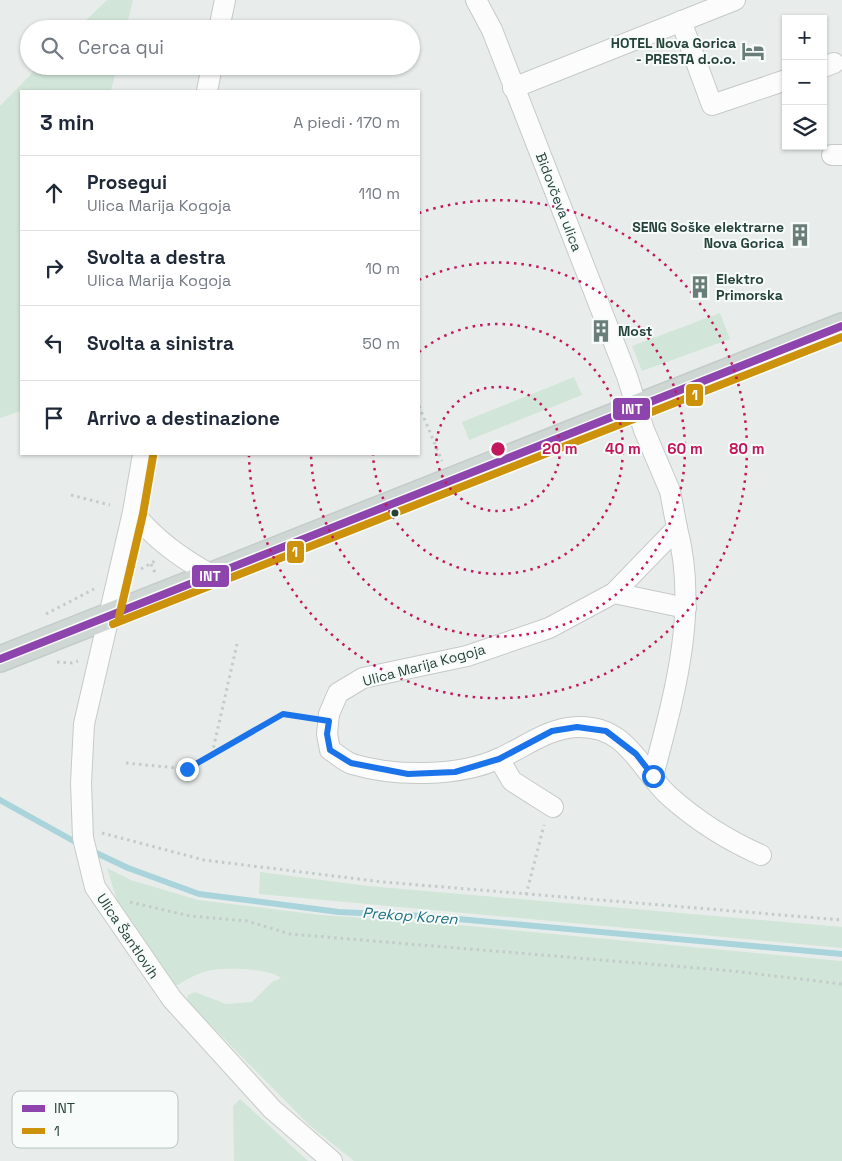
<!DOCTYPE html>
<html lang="it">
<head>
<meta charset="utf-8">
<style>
	body { margin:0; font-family:"Space Grotesk",sans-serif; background:#f2f2f3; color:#1f2937 }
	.controls { position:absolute; right:15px; top:15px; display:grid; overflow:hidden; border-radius:0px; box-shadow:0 1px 4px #0004 }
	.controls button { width:45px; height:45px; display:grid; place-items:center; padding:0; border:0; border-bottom:1px solid #e0e1e3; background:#fff; color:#1f2937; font:25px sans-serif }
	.stop { position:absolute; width:15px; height:15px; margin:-11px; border:4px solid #1a73e8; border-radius:50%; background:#fff }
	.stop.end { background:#1a73e8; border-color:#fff; box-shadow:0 1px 5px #0008 }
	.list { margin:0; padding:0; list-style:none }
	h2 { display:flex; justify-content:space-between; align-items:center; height:65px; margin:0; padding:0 20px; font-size:21px }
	h2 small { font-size:16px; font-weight:400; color:#747a83 }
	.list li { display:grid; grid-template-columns:32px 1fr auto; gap:15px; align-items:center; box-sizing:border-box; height:75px; padding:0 20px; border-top:1px solid #e0e1e3 }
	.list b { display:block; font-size:19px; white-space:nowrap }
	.list p { margin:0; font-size:16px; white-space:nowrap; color:#747a83 }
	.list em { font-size:16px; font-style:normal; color:#747a83 }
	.icon { flex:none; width:28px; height:28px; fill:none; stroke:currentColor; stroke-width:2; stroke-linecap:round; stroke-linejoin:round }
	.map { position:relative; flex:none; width:842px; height:1161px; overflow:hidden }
	.search { position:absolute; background:#fff; box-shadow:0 1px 4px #0004; left:20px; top:20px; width:400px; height:55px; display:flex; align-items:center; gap:12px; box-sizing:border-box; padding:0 18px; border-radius:28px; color:#747a83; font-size:19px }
	.panel { position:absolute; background:#fff; box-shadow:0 1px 4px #0004; left:20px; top:90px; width:400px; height:365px; border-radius:0px }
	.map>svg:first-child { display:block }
	.green { fill:#d1e6d8 }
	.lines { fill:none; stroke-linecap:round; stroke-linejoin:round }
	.stream { stroke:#a9d4db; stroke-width:6 }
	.minor-casing { stroke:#c5cac8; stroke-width:22 }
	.major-casing { stroke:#c3ccc9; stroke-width:28 }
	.path { stroke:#c3ccca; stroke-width:3; stroke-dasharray:2.5 4; stroke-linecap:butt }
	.minor { stroke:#fcfcfc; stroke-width:20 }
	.major { stroke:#cfd7d5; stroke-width:25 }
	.bus-1-casing { stroke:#f7fbf9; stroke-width:11 }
	.bus-2-casing { stroke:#f7fbf9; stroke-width:11 }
	.bus-1 { stroke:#8e44ad; stroke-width:8 }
	.bus-2 { stroke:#cd920c; stroke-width:8 }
	.route { stroke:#1a73e8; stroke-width:6 }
	.ring { fill:none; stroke:#c2185b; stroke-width:2.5; stroke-dasharray:2.5 5 }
	.bus-dot { fill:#24423a; stroke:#f7fbf9; stroke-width:2 }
	.labels { text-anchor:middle; stroke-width:4; stroke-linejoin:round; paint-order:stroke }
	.poi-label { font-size:14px; font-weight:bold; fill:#24423a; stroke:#f7fbf9; text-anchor:end }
	.street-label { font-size:14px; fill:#24423a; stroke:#f7fbf9 }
	.water-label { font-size:15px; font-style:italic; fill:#1c6f80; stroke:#f7fbf9 }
	.key { fill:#f7fbf9; stroke:#b8c4c0; stroke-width:1 }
	.key-label { font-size:14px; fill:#24423a }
	.centre { fill:#c2185b; stroke:#f7fbf9; stroke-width:2.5 }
	.ring-label { font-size:15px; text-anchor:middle; font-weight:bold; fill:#c2185b; stroke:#f7fbf9; stroke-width:4; stroke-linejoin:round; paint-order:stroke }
	.line-badge { stroke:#f7fbf9; stroke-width:2 }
	.badge-label { font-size:14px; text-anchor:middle; font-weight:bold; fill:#fff }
</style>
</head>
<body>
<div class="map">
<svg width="842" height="1161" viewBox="0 0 842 1161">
	<rect width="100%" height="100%" fill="#e8edeb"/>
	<g class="green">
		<polygon points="107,0 133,0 126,29 77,29"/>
		<polygon points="39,66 117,66 111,91 21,91 21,411 0,418 0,106"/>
		<polygon points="720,313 730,339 642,371 632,346"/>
		<polygon points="574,377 582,395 469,440 462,422"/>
		<path d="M107,868L131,880L198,900L321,915L448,924L842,961V1161H354L309,1125L187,1001L188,995L195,992L226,1004L252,1002L272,982L281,978C268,968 223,967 207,971C196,974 184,981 174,987L127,920L116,897Z"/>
		<polygon points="260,872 368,886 842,927 842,948 259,894"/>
		<polygon points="240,1099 308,1161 234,1161 233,1106"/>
	</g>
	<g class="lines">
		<g class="stream">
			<polyline points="0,800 79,844"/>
			<polyline points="90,850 128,868 199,894 339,912 425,916 842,954"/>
		</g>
		<defs>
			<g id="minor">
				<path d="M476,0L492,30L627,376L644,430L670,491L677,528L614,593L549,628L467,656L363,678L338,693L329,714L327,734L330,750C337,754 344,761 352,764C396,777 459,777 500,758C525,747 548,728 577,727C627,725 639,768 669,796C697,821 727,840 761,855"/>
				<polyline points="681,21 712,105 786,80"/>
				<polyline points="219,29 225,0"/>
				<polyline points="823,67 834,63"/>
				<polyline points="513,88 735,0"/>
				<polyline points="207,91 212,66"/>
				<polyline points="832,155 842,155"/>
				<polyline points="143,454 133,512 84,724 81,783 83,838 95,887 172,999 272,1109 332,1161"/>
				<path d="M133,512C155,540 182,559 212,575"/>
				<polyline points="614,593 686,608"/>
				<polyline points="499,759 512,781 553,807"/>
				<path d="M653,776C674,696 699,611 677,528"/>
			</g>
			<polyline id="major" points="0,659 842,326"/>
		</defs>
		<use href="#minor" class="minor-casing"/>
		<use href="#major" class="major-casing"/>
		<g class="path">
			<polyline points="419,406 442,461"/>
			<polyline points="71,495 110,505"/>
			<polyline points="151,564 156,575"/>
			<polyline points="141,569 155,561"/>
			<polyline points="46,614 94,589"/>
			<polyline points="57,662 72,663 78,661"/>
			<polyline points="212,754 237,644"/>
			<polyline points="126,763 187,769 283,715 308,718"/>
			<polyline points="102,833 204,860 383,882 842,920"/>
			<polyline points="526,895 544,825"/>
			<polyline points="130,902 190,916 247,921 290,934 733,971 842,984"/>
		</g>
		<use href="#minor" class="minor"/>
		<use href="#major" class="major"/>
		<defs>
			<polyline id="bus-1" points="0,659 842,326"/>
			<g id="bus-2">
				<polyline points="119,617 143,514 153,456"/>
				<polyline points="113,624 842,337"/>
			</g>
		</defs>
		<use href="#bus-1" class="bus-1-casing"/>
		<use href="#bus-2" class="bus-2-casing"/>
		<use href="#bus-1" class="bus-1"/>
		<use href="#bus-2" class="bus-2"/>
	</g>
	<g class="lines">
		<polyline class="route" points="187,769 283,714 329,721 327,734 330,750 351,763 408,774 455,772 499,759 552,731 577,727 606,731 636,754 653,776"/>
	</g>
	<g class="ring">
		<circle cx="498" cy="449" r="62"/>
		<path d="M419 352A125 125 0 1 1 373 454"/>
		<path d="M419 280A187 187 0 1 1 311 454"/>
		<path d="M419 213A249 249 0 1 1 249 456"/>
	</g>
	<defs>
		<symbol id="hotel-bare" viewBox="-9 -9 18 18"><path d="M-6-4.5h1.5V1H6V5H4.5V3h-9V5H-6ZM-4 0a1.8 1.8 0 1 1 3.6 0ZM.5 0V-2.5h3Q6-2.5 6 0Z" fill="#697e78" stroke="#f7fbf9" stroke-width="2.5" paint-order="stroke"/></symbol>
		<symbol id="building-bare" viewBox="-9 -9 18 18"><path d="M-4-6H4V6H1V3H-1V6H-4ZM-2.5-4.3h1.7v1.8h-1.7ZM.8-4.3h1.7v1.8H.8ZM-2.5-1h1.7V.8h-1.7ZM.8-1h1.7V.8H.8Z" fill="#697e78" stroke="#f7fbf9" stroke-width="2.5" paint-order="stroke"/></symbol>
	</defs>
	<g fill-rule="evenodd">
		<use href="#hotel-bare" x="737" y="35" width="32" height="32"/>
		<use href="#building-bare" x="784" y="219" width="32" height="32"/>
		<use href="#building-bare" x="684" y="271" width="32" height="32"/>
		<use href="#building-bare" x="585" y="315" width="32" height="32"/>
	</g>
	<circle class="bus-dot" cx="395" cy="513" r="4.5"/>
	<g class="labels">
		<g class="poi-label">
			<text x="736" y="48">HOTEL Nova Gorica<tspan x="736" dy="16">- PRESTA d.o.o.</tspan></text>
			<text x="784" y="232">SENG Soške elektrarne<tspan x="784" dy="16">Nova Gorica</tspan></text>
			<text x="716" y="284" text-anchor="start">Elektro<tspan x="716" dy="16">Primorska</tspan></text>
			<text x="618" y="336" text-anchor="start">Most</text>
		</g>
		<g class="street-label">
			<text transform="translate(559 202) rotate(69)" y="5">Bidovčeva ulica</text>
			<text transform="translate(424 665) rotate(-15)" y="5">Ulica Marija Kogoja</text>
			<text transform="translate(128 936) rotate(56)" y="5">Ulica Šantlovih</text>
		</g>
		<g class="water-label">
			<text transform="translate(410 916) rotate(4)" y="5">Prekop Koren</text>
		</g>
	</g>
	<rect x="12" y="1091" width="166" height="57" rx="8" class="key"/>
	<rect x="22" y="1105" width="23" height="7" fill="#8e44ad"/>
	<rect x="22" y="1128" width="23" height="6" fill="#cd920c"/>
	<g class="key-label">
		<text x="54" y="1113">INT</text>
		<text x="54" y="1136">1</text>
	</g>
	<circle cx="498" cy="449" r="8" class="centre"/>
	<g class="ring-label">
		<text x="560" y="454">20 m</text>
		<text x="623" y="454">40 m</text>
		<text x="685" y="454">60 m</text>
		<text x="747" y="454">80 m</text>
	</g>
	<g class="line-badge">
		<rect x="685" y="383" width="19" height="24" rx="5" fill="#cd920c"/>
		<rect x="612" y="397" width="39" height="24" rx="5" fill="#8e44ad"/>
		<rect x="286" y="540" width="19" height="24" rx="5" fill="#cd920c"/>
		<rect x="191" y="564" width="39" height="24" rx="5" fill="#8e44ad"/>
	</g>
	<g class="badge-label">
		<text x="695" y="400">1</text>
		<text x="632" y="414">INT</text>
		<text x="295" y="557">1</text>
		<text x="210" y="581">INT</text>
	</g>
</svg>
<div class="controls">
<button>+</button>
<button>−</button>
<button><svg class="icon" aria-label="layers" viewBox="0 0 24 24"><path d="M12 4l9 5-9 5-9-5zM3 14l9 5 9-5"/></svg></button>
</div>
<div class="stop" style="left:653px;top:776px"></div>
<div class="stop end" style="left:187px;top:769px"></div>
<div class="search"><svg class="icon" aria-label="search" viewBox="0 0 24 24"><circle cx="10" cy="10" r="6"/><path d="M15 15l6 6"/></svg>Cerca qui</div>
<section class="panel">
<h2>3 min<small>A piedi · 170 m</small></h2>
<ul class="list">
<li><svg class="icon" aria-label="ahead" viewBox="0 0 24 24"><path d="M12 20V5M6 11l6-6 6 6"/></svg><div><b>Prosegui</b><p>Ulica Marija Kogoja</p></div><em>110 m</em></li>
<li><svg class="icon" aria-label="right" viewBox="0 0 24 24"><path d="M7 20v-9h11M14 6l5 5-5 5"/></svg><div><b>Svolta a destra</b><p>Ulica Marija Kogoja</p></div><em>10 m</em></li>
<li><svg class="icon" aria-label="left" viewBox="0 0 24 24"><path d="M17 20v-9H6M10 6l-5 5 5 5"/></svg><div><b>Svolta a sinistra</b></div><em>50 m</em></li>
<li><svg class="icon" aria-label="arrive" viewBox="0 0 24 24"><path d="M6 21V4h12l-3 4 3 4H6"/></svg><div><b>Arrivo a destinazione</b></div></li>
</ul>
</section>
</div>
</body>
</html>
